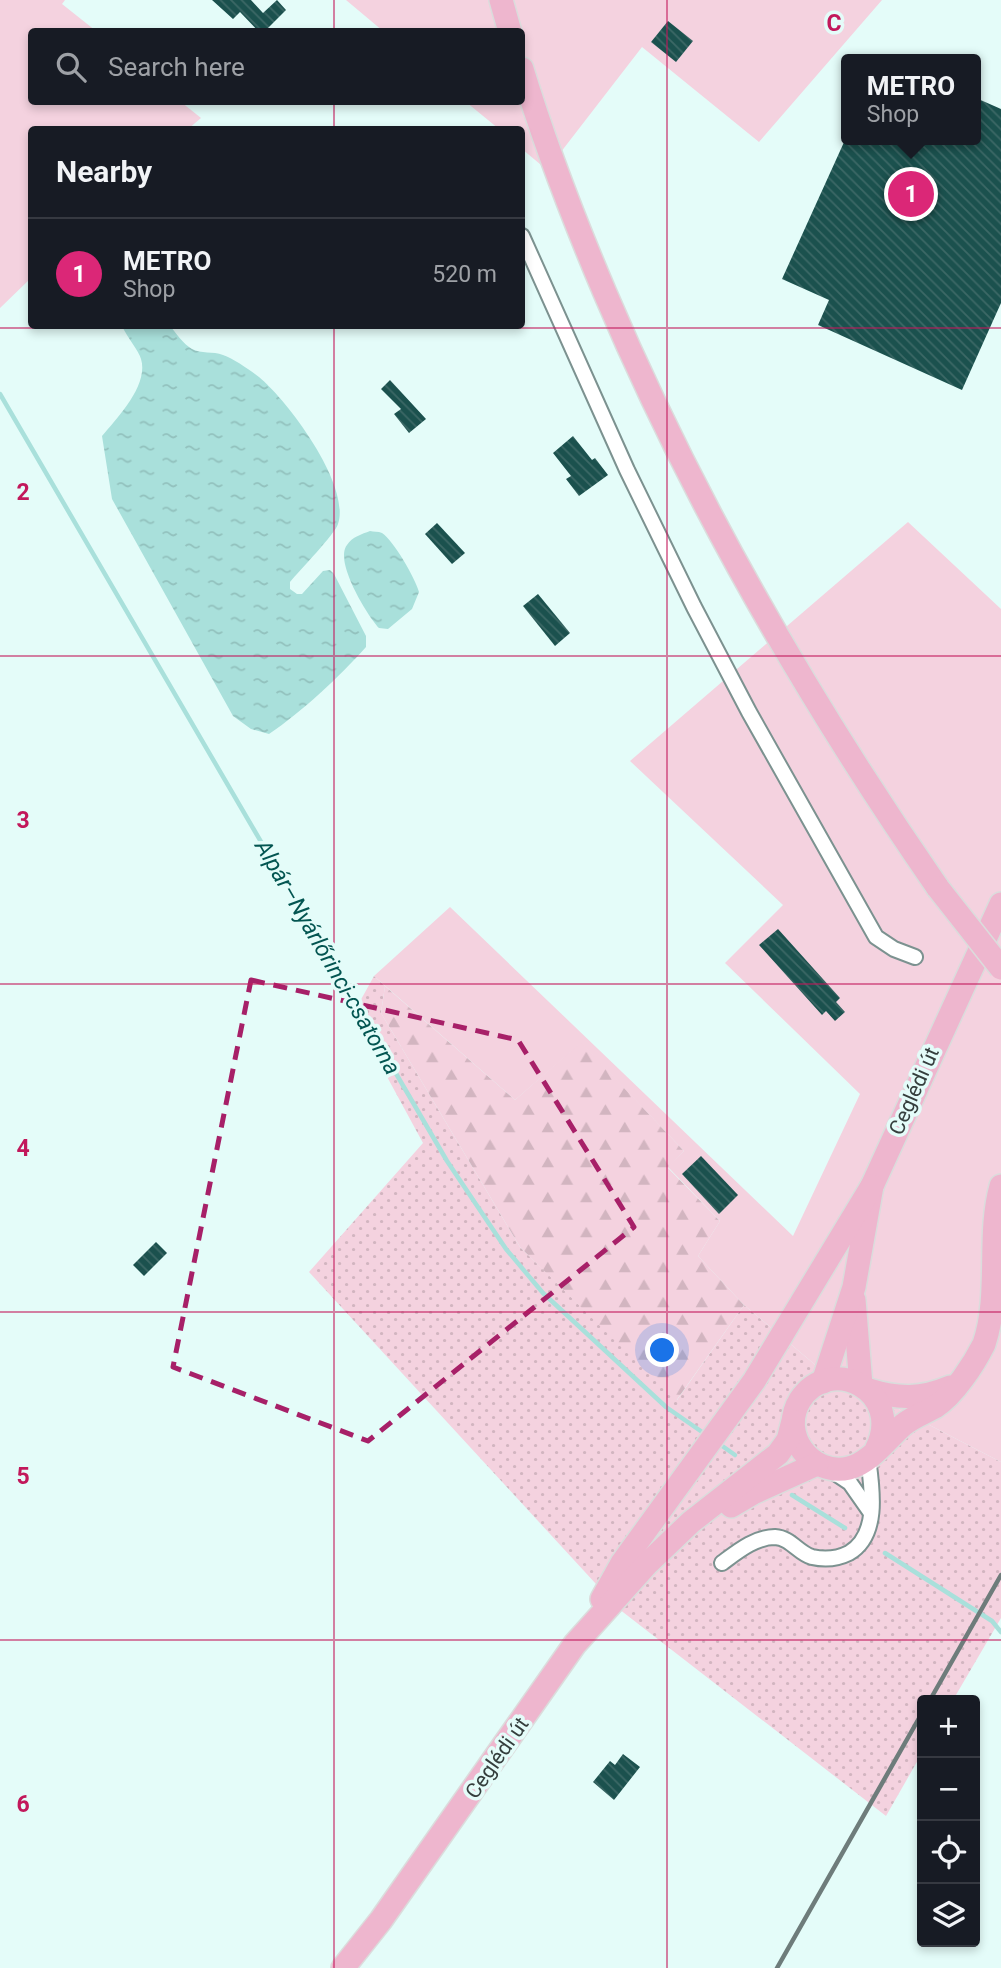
<!DOCTYPE html>
<html lang="en">
<head>
<meta charset="utf-8">
<style>
	body { margin:0; font-family:Roboto,sans-serif; background:#20242c; color:#f1f3f6 }
	.controls { position:absolute; right:21px; bottom:21px; display:grid; overflow:hidden; border-radius:7px; box-shadow:0 4px 10px #0003 }
	.controls button { width:63px; height:63px; display:grid; place-items:center; padding:0; border:0; border-bottom:2px solid #363941; background:#171b24; color:#f1f3f6; font:35px sans-serif }
	.you { position:absolute; left:663px; top:1351px; width:24px; height:24px; margin:-18px; border:5px solid #fff; border-radius:50%; background:#1a73e8; box-shadow:0 0 0 10px #1a73e833 }
	.badge { display:grid; place-items:center; width:46px; height:46px; border-radius:50%; background:#db2777; color:#fff; font-size:23px; font-weight:700 }
	.pin { position:absolute; translate:-50% -50%; border:4px solid #fff; box-shadow:0 2px 7px #0006 }
	.popup { position:absolute; left:841px; top:54px; width:140px; height:91px; box-sizing:border-box; display:grid; place-content:center; border-radius:7px; background:#171b24; filter:drop-shadow(0 2px 5px #0005); font-size:23px; white-space:nowrap; color:#9ea1a6 }
	.popup b { font-size:26px; color:#f1f3f6 }
	.popup::after { content:''; position:absolute; left:50%; top:100%; margin-left:-14px; border:14px solid transparent; border-top-color:#171b24 }
	.list { margin:0; padding:0; list-style:none }
	h2 { display:flex; justify-content:space-between; align-items:center; height:91px; margin:0; padding:0 28px; font-size:30px }
	h2 small { font-size:23px; font-weight:400; color:#9ea1a6 }
	.list li { display:grid; grid-template-columns:46px 1fr auto; gap:21px; align-items:center; box-sizing:border-box; height:112px; padding:0 28px; border-top:2px solid #363941 }
	.list b { display:block; font-size:26px; white-space:nowrap }
	.list p { margin:0; font-size:23px; white-space:nowrap; color:#9ea1a6 }
	.list em { font-size:23px; font-style:normal; color:#9ea1a6 }
	.icon { flex:none; width:38px; height:38px; fill:none; stroke:currentColor; stroke-width:2; stroke-linecap:round; stroke-linejoin:round }
	.map { position:relative; flex:none; width:1001px; height:1968px; overflow:hidden }
	.search { position:absolute; background:#171b24; box-shadow:0 4px 10px #0003; left:28px; top:28px; width:497px; height:77px; display:flex; align-items:center; gap:18px; box-sizing:border-box; padding:0 24px; border-radius:7px; color:#9ea1a6; font-size:26px }
	.panel { position:absolute; background:#171b24; box-shadow:0 4px 10px #0003; left:28px; top:126px; width:497px; height:203px; border-radius:7px }
	.map>svg:first-child { display:block }
	.grass { fill:url(#grass-dots) }
	.forest { fill:url(#forest-firs) }
	.garden { fill:#f4d2df }
	.water { fill:url(#water-ripples) }
	.lines { fill:none; stroke-linecap:round; stroke-linejoin:round }
	.stream { stroke:#a9e0db; stroke-width:4.5 }
	.building { fill:url(#building-back-hatch) }
	.street-casing { stroke:#7c9290; stroke-width:18 }
	.primary-casing { stroke:#dbdcdc; stroke-width:26 }
	.street { stroke:#fff; stroke-width:14 }
	.primary { stroke:#eeb6ce; stroke-width:23 }
	.rail { stroke:#6e7c7b; stroke-width:4.5 }
	.primary-bridge-casing { stroke:#dbdcdc; stroke-width:26; stroke-linecap:butt }
	.primary-bridge { stroke:#eeb6ce; stroke-width:23 }
	.marked { fill:none; stroke:#a72068; stroke-width:5; stroke-dasharray:14 9; stroke-linejoin:round }
	.grid { fill:none; stroke:#c2185b; stroke-width:2; stroke-opacity:0.55 }
	.labels { text-anchor:middle; stroke-width:7; stroke-linejoin:round; paint-order:stroke }
	.street-label { font-size:21px; fill:#353e3d; stroke:#e4fcf9 }
	.water-label { font-size:23px; font-style:italic; fill:#035551; stroke:#e4fcf9 }
	.grid-label { font-size:23px; text-anchor:middle; font-weight:bold; fill:#c2185b; stroke:#e4fcf9; stroke-width:7; stroke-linejoin:round; paint-order:stroke }
</style>
</head>
<body>
<div class="map">
<svg width="1001" height="1968" viewBox="0 0 1001 1968">
	<defs>
		<pattern id="grass-dots" width="8" height="8" patternUnits="userSpaceOnUse" patternTransform="scale(1.75)"><rect width="8" height="8" fill="#f4d2df"/><path d="M2 2h.1M6 6h.1" fill="none" stroke="#d2b5c0" stroke-width="1.8" stroke-linecap="round"/></pattern>
		<pattern id="forest-firs" width="22" height="20" patternUnits="userSpaceOnUse" patternTransform="scale(1.75)"><rect width="22" height="20" fill="#f4d2df"/><path d="M5 1l3.5 6h-7zM16 11l3.5 6h-7z" fill="#d2b5c0"/></pattern>
		<pattern id="water-ripples" width="26" height="14" patternUnits="userSpaceOnUse" patternTransform="scale(1.75)"><rect width="26" height="14" fill="#a9e0db"/><path d="M2 4q2-2 4 0t4 0M15 11q2-2 4 0t4 0" fill="none" stroke="#92c1bd"/></pattern>
		<pattern id="building-back-hatch" width="6" height="6" patternUnits="userSpaceOnUse" patternTransform="scale(1.75)"><rect width="6" height="6" fill="#1b514e"/><path d="M-1 5l2 2M0 0l6 6M5-1l2 2" fill="none" stroke="#3c6866"/></pattern>
	</defs>
	<rect width="100%" height="100%" fill="#e4fcf9"/>
	<polygon class="grass" points="374,976 385,986 381,1013 520,1247 677,1400 744,1305 819,1368 1001,1462 1001,1618 953,1700 922,1700 922,1753 886,1816 619,1609 309,1272 423,1143 353,1014"/>
	<polygon class="forest" points="385,986 515,1100 581,1042 684,1151 668,1168 720,1221 698,1256 744,1305 676,1401 520,1247 381,1013"/>
	<g class="garden">
		<polygon points="0,0 65,0 62,4 96,31 32,32 32,102 181,102 201,118 188,129 32,130 31,278 0,308"/>
		<polygon points="346,0 882,0 759,142 642,47 547,170 522,149 522,130 499,129 466,102 522,102 522,32 383,31"/>
		<polygon points="908,522 1001,609 1001,1462 819,1368 744,1305 698,1256 720,1221 668,1167 684,1151 581,1043 515,1100 374,976 450,907 793,1236 860,1094 725,963 783,905 630,761"/>
	</g>
	<g class="water">
		<path d="M122,326H170C176,333 183,344 192,349C201,354 213,351 223,355C234,359 250,370 259,377C288,401 351,485 338,524C335,534 299,571 290,582V589L297,594H302L323,571L330,570L334,574L366,636V647C339,677 302,712 269,734L251,729L233,716L112,499L102,436C117,418 149,385 141,359C139,351 127,337 122,326Z"/>
		<path d="M370,531C374,532 378,531 382,533C394,541 415,578 419,592L412,609L388,629L379,628C367,615 334,561 347,545C352,537 362,534 370,531Z"/>
	</g>
	<g class="lines">
		<g class="stream">
			<polyline points="0,394 447,1161 506,1249 543,1293 666,1407 705,1434"/>
			<polyline points="718,1443 735,1455"/>
			<polyline points="792,1495 845,1528"/>
			<polyline points="885,1553 992,1621 1001,1632"/>
		</g>
	</g>
	<g class="building">
		<polygon points="212,0 251,0 263,13 277,0 286,10 264,32 259,32 240,12 233,19"/>
		<polygon points="668,21 693,41 676,62 651,42"/>
		<polygon points="976,98 1001,109 1001,303 962,390 818,325 829,300 782,279 845,140 976,140"/>
		<polygon points="390,380 426,419 409,433 394,414 401,409 381,389"/>
		<polygon points="573,436 592,460 595,458 608,475 579,496 566,479 571,476 553,453"/>
		<polygon points="437,523 465,553 452,564 425,534"/>
		<polygon points="538,594 570,633 555,646 523,606"/>
		<polygon points="778,929 840,998 836,1002 845,1012 835,1021 826,1011 822,1015 759,945"/>
		<polygon points="701,1156 738,1195 719,1214 682,1174"/>
		<polygon points="156,1242 167,1253 144,1276 133,1265"/>
		<polygon points="623,1754 640,1767 614,1800 593,1782 610,1761 615,1765"/>
	</g>
	<g class="lines">
		<defs>
			<g id="street">
				<polyline points="522,236 627,470 694,607 749,712 876,937 894,949 915,957"/>
				<polyline points="829,1469 850,1483 871,1513"/>
				<path d="M722,1563C737,1552 755,1537 775,1537C791,1538 798,1553 812,1557C825,1560 837,1559 849,1553C880,1535 872,1488 868,1458"/>
			</g>
			<g id="primary">
				<polyline points="501,0 510,32"/>
				<path d="M522,69C545,145 574,220 605,293C694,503 808,700 938,888"/>
				<polyline points="854,1300 861,1385"/>
				<polyline points="823,1382 854,1287 872,1186 1001,904"/>
				<path d="M869,1390C898,1399 922,1399 950,1387"/>
				<path d="M876,1450C906,1391 830,1353 800,1400C779,1434 811,1477 849,1468C870,1463 887,1439 903,1425C913,1417 924,1413 935,1407C954,1395 974,1364 984,1344C1001,1294 987,1236 1001,1186"/>
				<polyline points="731,1506 753,1493 817,1464"/>
				<polyline points="602,1599 622,1563 754,1381 872,1186"/>
				<polyline points="343,1968 381,1920 575,1644 646,1565 691,1522 778,1454 788,1440 793,1421"/>
			</g>
		</defs>
		<use href="#street" class="street-casing"/>
		<use href="#primary" class="primary-casing"/>
		<use href="#street" class="street"/>
		<use href="#primary" class="primary"/>
		<g class="rail">
			<polyline points="930,1700 1001,1575"/>
			<polyline points="777,1968 922,1713"/>
		</g>
		<defs>
			<polyline id="primary-bridge" points="938,888 1001,968"/>
		</defs>
		<use href="#primary-bridge" class="primary-bridge-casing"/>
		<use href="#primary-bridge" class="primary-bridge"/>
	</g>
	<path class="marked" d="M251,980L518,1040L634,1227L368,1441L173,1367Z"/>
	<path class="grid" d="M334,0V32M667,0V1968M334,102V130M334,326V1968M0,328H1001M0,656H1001M0,984H1001M0,1312H1001M0,1640H1001"/>
	<g class="labels">
		<g class="street-label">
			<text transform="translate(914 1091) rotate(-66)" y="7">Ceglédi út</text>
			<text transform="translate(497 1758) rotate(-55)" y="7">Ceglédi út</text>
		</g>
		<g class="water-label">
			<text transform="translate(328 957) rotate(60)" y="8">Alpár–Nyárlőrinci-csatorna</text>
		</g>
	</g>
	<g class="grid-label">
		<text x="834" y="31">C</text>
		<text x="23" y="500">2</text>
		<text x="23" y="828">3</text>
		<text x="23" y="1156">4</text>
		<text x="23" y="1484">5</text>
		<text x="23" y="1812">6</text>
	</g>
</svg>
<div class="controls">
<button>+</button>
<button>−</button>
<button><svg class="icon" aria-label="locate" viewBox="0 0 24 24"><circle cx="12" cy="12" r="6"/><path d="M12 2v4M12 18v4M2 12h4M18 12h4"/></svg></button>
<button><svg class="icon" aria-label="layers" viewBox="0 0 24 24"><path d="M12 4l9 5-9 5-9-5zM3 14l9 5 9-5"/></svg></button>
</div>
<div class="you"></div>
<div class="pin badge" style="left:911px;top:194px">1</div>
<div class="popup"><b>METRO</b>Shop</div>
<div class="search"><svg class="icon" aria-label="search" viewBox="0 0 24 24"><circle cx="10" cy="10" r="6"/><path d="M15 15l6 6"/></svg>Search here</div>
<section class="panel">
<h2>Nearby<small></small></h2>
<ul class="list">
<li><span class="badge">1</span><div><b>METRO</b><p>Shop</p></div><em>520 m</em></li>
</ul>
</section>
</div>
</body>
</html>
